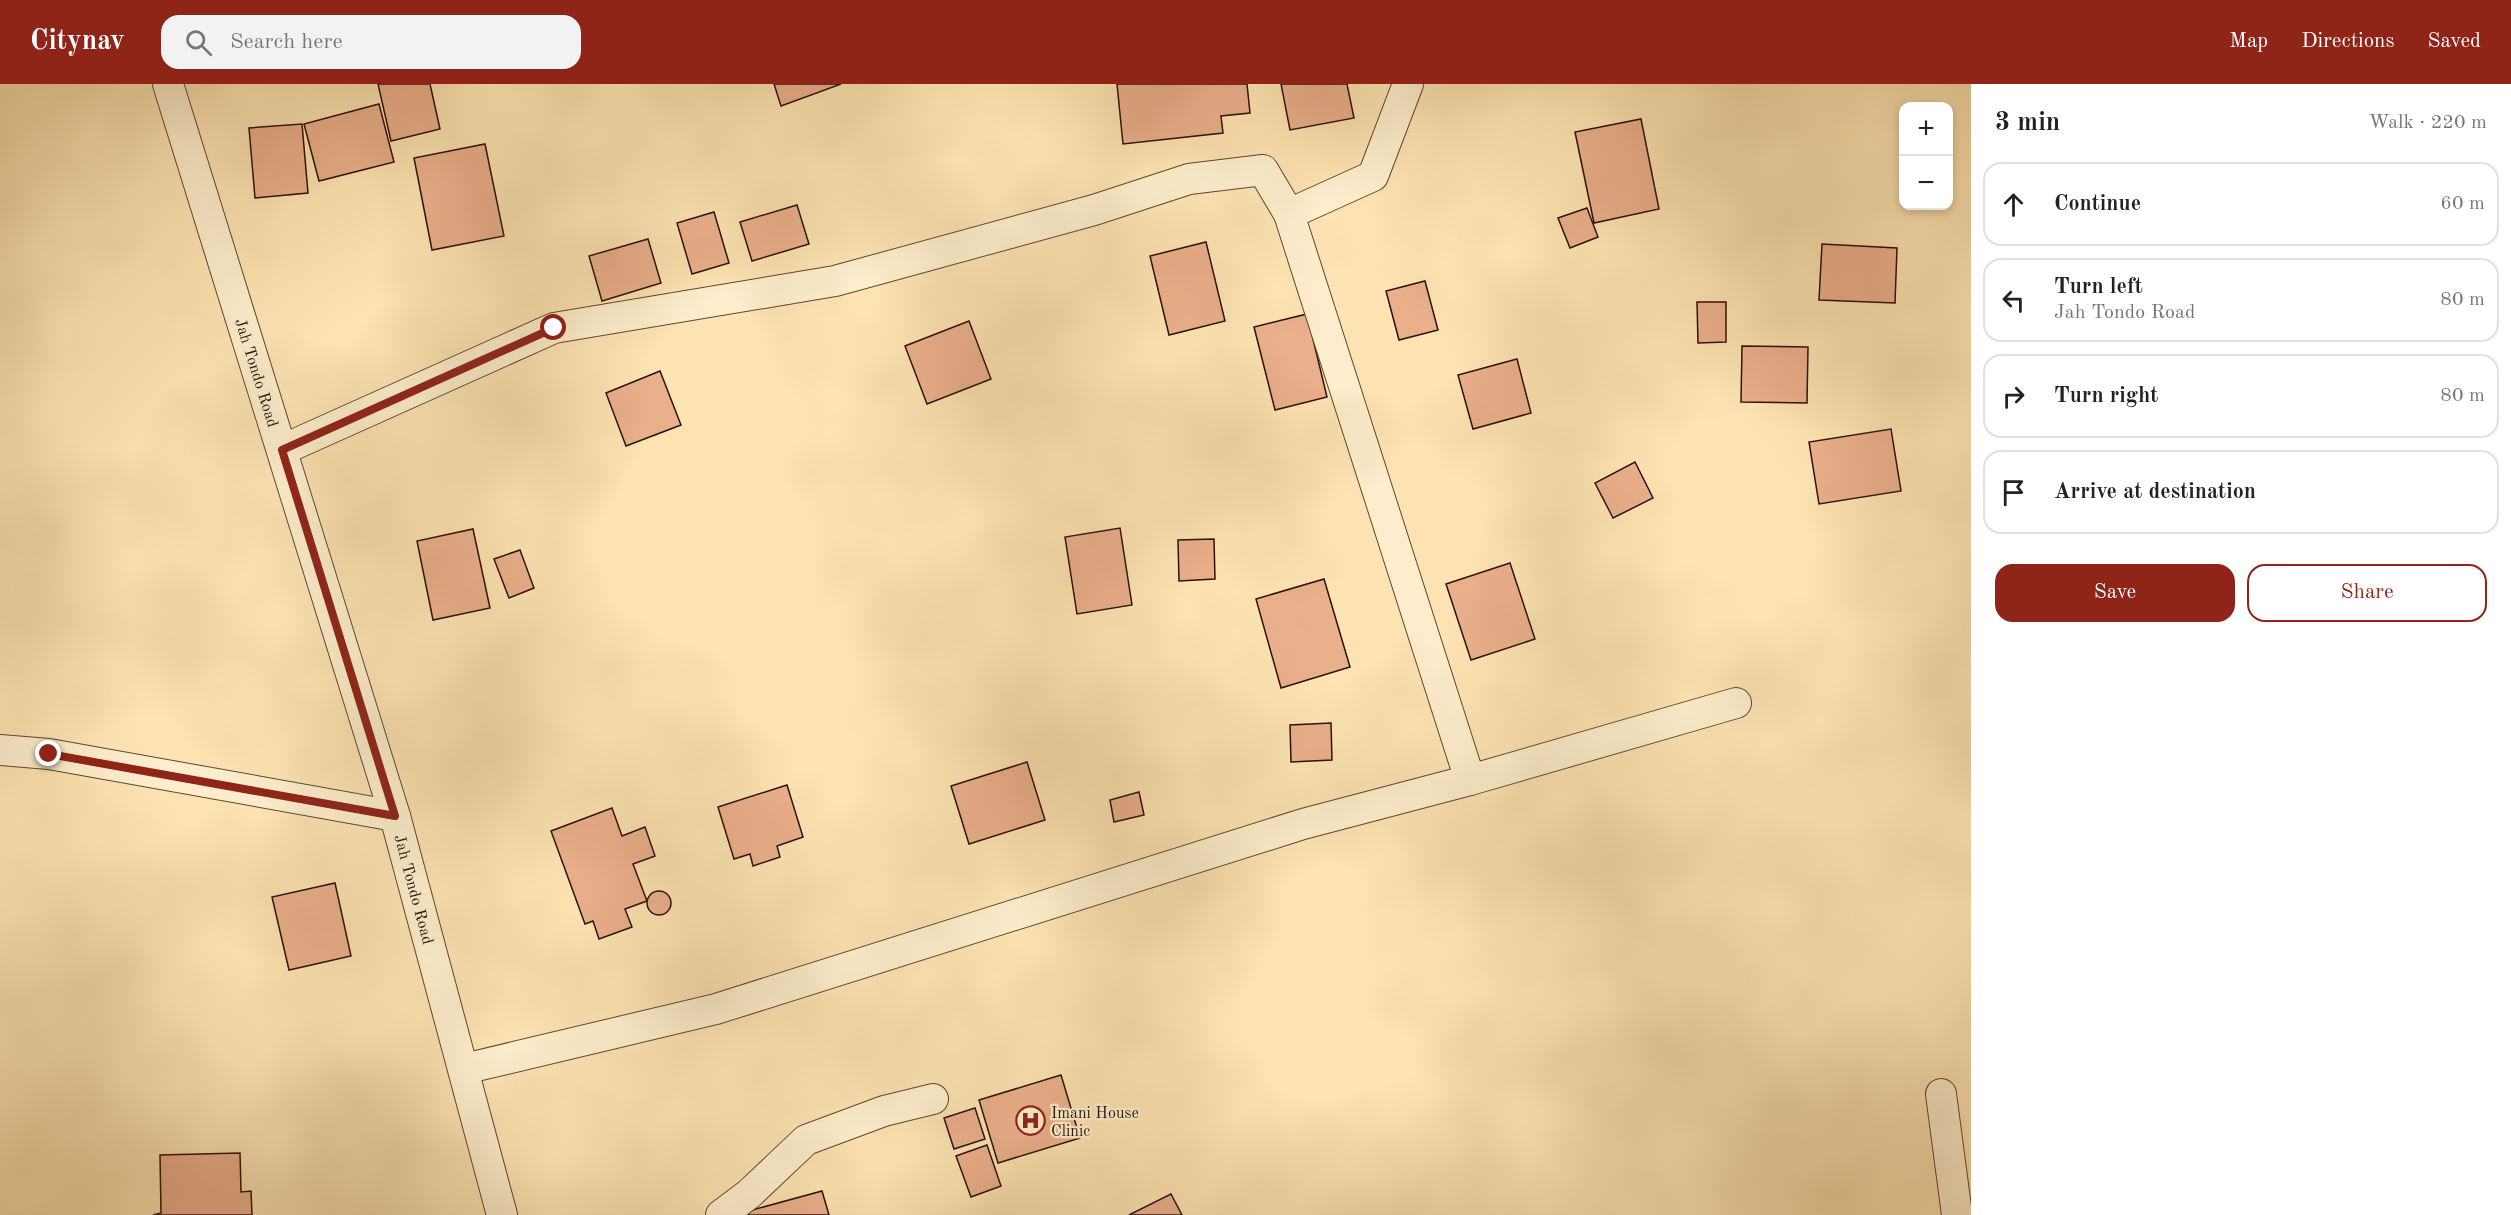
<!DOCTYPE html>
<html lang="en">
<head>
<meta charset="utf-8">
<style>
	body { margin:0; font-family:"Old Standard TT",serif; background:#f2f2f2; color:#222 }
	.controls { position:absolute; right:18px; top:18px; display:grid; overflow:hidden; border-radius:12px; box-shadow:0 3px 9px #0003 }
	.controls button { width:54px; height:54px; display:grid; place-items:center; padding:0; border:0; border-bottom:2px solid #e0e0e0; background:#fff; color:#222; font:30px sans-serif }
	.stop { position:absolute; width:18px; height:18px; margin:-14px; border:4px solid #8f2418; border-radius:50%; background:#fff }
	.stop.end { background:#8f2418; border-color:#fff; box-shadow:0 2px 6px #0008 }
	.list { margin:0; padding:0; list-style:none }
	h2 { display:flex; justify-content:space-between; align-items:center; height:78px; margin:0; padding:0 24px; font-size:26px }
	h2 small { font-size:20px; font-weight:400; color:#767676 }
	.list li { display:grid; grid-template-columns:39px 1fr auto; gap:18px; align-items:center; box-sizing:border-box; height:84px; margin:0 12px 12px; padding:0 12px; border:2px solid #e0e0e0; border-radius:18px }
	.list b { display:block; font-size:22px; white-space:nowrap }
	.list p { margin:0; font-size:20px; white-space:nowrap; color:#767676 }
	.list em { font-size:20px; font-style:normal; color:#767676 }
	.actions { display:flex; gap:12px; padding:18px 24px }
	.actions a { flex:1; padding:14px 0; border:2px solid #8f2418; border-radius:18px; text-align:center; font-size:21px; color:#8f2418 }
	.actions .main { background:#8f2418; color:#fff }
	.icon { flex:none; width:33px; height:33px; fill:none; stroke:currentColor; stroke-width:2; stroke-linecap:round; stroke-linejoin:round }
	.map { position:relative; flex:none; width:1971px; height:1131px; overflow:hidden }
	header { display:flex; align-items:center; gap:36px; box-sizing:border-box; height:84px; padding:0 30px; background:#8f2418; color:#fff }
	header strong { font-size:28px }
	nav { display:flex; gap:33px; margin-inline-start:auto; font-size:21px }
	.search { width:420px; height:54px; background:#f2f2f2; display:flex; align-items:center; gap:15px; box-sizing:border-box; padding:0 21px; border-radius:18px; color:#767676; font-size:22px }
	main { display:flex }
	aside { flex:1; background:#fff }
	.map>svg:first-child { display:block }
	.building { fill:#eaaf8b; stroke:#2b1104; stroke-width:1.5 }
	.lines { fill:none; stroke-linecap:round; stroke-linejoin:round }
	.minor-casing { stroke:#5f462f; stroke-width:32 }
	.minor { stroke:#fdedcc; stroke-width:30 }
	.route { stroke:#8f2418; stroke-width:8 }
	.labels { text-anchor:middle; stroke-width:4.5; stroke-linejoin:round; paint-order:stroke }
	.street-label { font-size:16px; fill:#2b1104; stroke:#fdedcc }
	.poi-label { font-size:16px; fill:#2b1104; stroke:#fdedcc; text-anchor:start }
</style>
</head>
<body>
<header>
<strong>Citynav</strong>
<div class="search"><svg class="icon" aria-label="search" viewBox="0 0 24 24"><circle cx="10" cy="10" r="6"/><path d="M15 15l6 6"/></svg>Search here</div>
<nav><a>Map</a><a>Directions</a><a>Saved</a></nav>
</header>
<main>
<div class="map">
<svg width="1971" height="1131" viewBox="0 0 1971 1131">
	<rect width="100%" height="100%" fill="#fce3b1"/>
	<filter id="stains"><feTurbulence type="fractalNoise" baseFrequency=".00333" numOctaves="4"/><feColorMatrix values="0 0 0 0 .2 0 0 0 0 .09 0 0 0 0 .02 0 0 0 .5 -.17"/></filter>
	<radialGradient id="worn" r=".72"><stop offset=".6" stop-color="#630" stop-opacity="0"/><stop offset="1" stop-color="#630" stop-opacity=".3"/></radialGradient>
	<g class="building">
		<polygon points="378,0 430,0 440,45 391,57"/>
		<polygon points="774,0 841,0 781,22"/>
		<polygon points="1117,0 1247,0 1250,29 1221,32 1223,49 1123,60"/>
		<polygon points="1281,0 1347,0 1354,34 1290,46"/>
		<polygon points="379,20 394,78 319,97 304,40"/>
		<polygon points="1641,35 1659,125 1594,139 1575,48"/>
		<polygon points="302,40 308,109 255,114 249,44"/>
		<polygon points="485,60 504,152 432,166 414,74"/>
		<polygon points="797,121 809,160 752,177 740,138"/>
		<polygon points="1587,124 1598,153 1570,164 1558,134"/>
		<polygon points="714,128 729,179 692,190 677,139"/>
		<polygon points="648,155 661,199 602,217 589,172"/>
		<polygon points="1206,158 1225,237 1169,251 1150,172"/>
		<polygon points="1822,160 1897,164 1895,219 1819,216"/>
		<polygon points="1425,197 1438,246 1399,256 1386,207"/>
		<polygon points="1697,218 1726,218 1726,258 1698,259"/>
		<polygon points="1307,230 1327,313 1275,326 1254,243"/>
		<polygon points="969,237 991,295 927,320 905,262"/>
		<polygon points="1742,262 1808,263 1807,319 1741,318"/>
		<polygon points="1517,275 1531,329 1473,345 1458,291"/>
		<polygon points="660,287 681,341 626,362 606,309"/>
		<polygon points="1891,345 1901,407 1819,420 1809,358"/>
		<polygon points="1635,378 1653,414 1613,434 1595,399"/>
		<polygon points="1120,444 1132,521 1077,530 1065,453"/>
		<polygon points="473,445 490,524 433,536 417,457"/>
		<polygon points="1214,455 1215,495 1179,497 1178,456"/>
		<polygon points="520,466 534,504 509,514 494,475"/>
		<polygon points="1510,479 1535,555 1471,576 1446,500"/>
		<polygon points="1324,495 1350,583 1281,604 1256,515"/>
		<polygon points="1331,639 1332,676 1291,678 1290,641"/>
		<polygon points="1027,678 1045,736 969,760 951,702"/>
		<polygon points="787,701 803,753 777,762 780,773 753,782 750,770 734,775 718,723"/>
		<polygon points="1139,708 1144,731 1114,738 1110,716"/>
		<polygon points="612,724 622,752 645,743 655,772 633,780 647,817 625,825 632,843 599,855 593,837 585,840 551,747"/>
		<polygon points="335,799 351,872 289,886 272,813"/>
		<circle cx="659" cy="819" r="12"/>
		<polygon points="1061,991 1080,1054 998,1079 979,1016"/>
		<polygon points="975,1024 985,1055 954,1065 944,1034"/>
		<polygon points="987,1061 1001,1102 971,1113 956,1072"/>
		<polygon points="240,1069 241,1108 251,1107 252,1131 153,1131 161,1129 160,1071"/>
		<polygon points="822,1107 829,1131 746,1131 745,1128"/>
		<polygon points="1171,1110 1182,1131 1129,1131"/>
	</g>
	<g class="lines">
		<defs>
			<g id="minor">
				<path id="s1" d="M168,0L395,732L502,1131"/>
				<polyline points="1289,130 1470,696"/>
				<polyline points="282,366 554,244 835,197 1094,126 1189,95 1263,86 1289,130 1373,92 1408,0"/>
				<polyline points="0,666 49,670 395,732"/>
				<polyline points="464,985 716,925 1303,740 1470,696 1736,619"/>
				<polyline points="1941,1010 1957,1131"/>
				<polyline points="721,1131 749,1110 806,1056 884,1027 933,1015"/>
			</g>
		</defs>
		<use href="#minor" class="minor-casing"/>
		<use href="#minor" class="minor"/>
	</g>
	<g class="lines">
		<polyline class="route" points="49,670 395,732 282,366 554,244"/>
	</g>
	<defs>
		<symbol id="hospital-ring" viewBox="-11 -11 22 22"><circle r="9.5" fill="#fdedcc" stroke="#8f2418" stroke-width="1.5"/><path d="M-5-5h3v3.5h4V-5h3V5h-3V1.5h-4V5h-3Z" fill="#8f2418"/></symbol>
	</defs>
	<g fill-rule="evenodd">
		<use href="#hospital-ring" x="1014" y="1020" width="33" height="33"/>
	</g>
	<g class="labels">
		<g class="street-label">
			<text dy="6" stroke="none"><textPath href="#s1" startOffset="302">Jah Tondo Road</textPath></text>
			<text dy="6" stroke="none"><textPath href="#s1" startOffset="842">Jah Tondo Road</textPath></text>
		</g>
		<g class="poi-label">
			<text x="1051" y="1034">Imani House<tspan x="1051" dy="18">Clinic</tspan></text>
		</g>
	</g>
	<rect width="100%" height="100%" filter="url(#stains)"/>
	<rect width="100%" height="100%" fill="url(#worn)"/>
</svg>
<div class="controls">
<button>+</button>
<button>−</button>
</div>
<div class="stop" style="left:554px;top:244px"></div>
<div class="stop end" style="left:49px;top:670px"></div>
</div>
<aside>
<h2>3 min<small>Walk · 220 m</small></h2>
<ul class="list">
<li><svg class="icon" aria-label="ahead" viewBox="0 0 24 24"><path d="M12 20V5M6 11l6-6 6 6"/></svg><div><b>Continue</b></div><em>60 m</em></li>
<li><svg class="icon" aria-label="left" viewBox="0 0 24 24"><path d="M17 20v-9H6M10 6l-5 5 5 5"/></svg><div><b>Turn left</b><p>Jah Tondo Road</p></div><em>80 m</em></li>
<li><svg class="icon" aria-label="right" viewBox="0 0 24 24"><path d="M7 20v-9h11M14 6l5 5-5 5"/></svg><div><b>Turn right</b></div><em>80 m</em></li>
<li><svg class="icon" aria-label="arrive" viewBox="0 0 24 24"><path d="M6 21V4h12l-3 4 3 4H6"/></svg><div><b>Arrive at destination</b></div></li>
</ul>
<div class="actions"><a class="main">Save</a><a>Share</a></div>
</aside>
</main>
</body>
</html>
